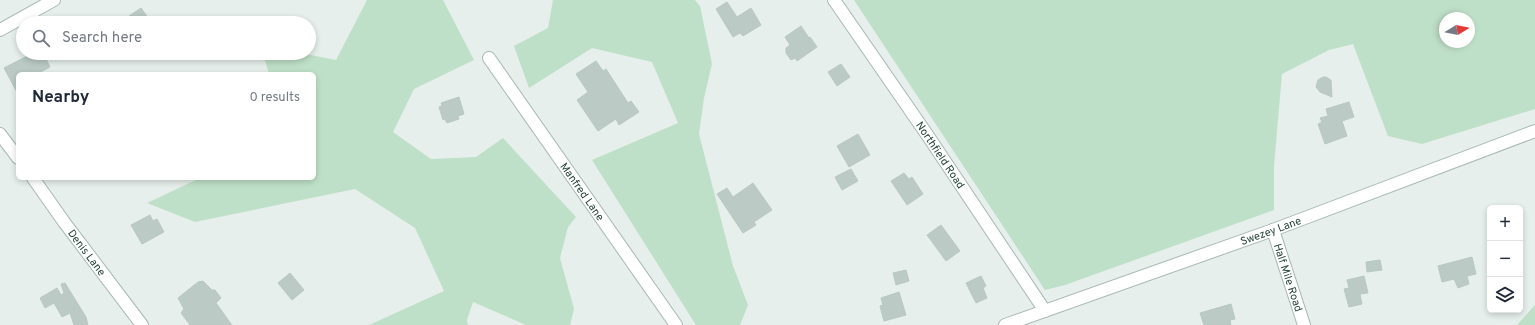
<!DOCTYPE html>
<html lang="en">
<head>
<meta charset="utf-8">
<style>
	body { margin:0; font-family:Overpass,sans-serif; background:#f2f2f3; color:#1f2937 }
	.controls { position:absolute; right:12px; bottom:12px; display:grid; overflow:hidden; border-radius:6px; box-shadow:0 2px 6px #0003 }
	.controls button { width:36px; height:36px; display:grid; place-items:center; padding:0; border:0; border-bottom:1px solid #e0e1e3; background:#fff; color:#1f2937; font:20px sans-serif }
	.compass { position:absolute; left:1439px; top:12px; width:36px; height:36px; border-radius:50%; background:#fff; box-shadow:0 2px 6px #0003; rotate:80deg }
	.list { margin:0; padding:0; list-style:none }
	h2 { display:flex; justify-content:space-between; align-items:center; height:52px; margin:0; padding:0 16px; font-size:17px }
	h2 small { font-size:13px; font-weight:400; color:#747a83 }
	.icon { flex:none; width:22px; height:22px; fill:none; stroke:currentColor; stroke-width:2; stroke-linecap:round; stroke-linejoin:round }
	.map { position:relative; flex:none; width:1535px; height:325px; overflow:hidden }
	.search { position:absolute; background:#fff; box-shadow:0 2px 6px #0003; left:16px; top:16px; width:300px; height:44px; display:flex; align-items:center; gap:10px; box-sizing:border-box; padding:0 14px; border-radius:22px; color:#747a83; font-size:15px }
	.panel { position:absolute; background:#fff; box-shadow:0 2px 6px #0003; left:16px; top:72px; width:300px; height:108px; border-radius:6px }
	.map>svg:first-child { display:block }
	.green { fill:#bfe0c8; fill-rule:evenodd }
	.building { fill:#bbcac4; stroke:#b8c9c2 }
	.lines { fill:none; stroke-linecap:round; stroke-linejoin:round }
	.minor-casing { stroke:#a8b8b2; stroke-width:14 }
	.tertiary-casing { stroke:#a8b8b2; stroke-width:14 }
	.minor { stroke:#fff; stroke-width:12 }
	.tertiary { stroke:#fff; stroke-width:12 }
	.labels { text-anchor:middle; stroke-width:3; stroke-linejoin:round; paint-order:stroke }
	.street-label { font-size:11px; fill:#24423a; stroke:#f7fbf9 }
</style>
</head>
<body>
<div class="map">
<svg width="1535" height="325" viewBox="0 0 1535 325">
	<rect width="100%" height="100%" fill="#e6efeb"/>
	<g class="green">
		<polygon points="367,0 443,0 474,60 414,89 393,132 431,159 476,157 503,138 576,217 568,227 560,258 574,309 570,325 526,325 473,302 467,320 468,325 369,325 444,291 415,228 355,189 195,222 147,203 200,178 314,178 314,74 269,74 263,53 300,53 336,60"/>
		<polygon points="553,0 695,0 700,6 712,64 704,98 699,134 733,266 748,305 740,325 696,325 592,160 678,123 652,62 592,48 529,88 514,46 548,28"/>
		<path d="M854,0H1535V109L1422,144L1388,136L1353,44L1329,50L1282,74L1274,166V210L1065,285L1045,290ZM1445,18H1469V42H1445Z"/>
		<polygon points="1535,305 1535,325 1517,325"/>
	</g>
	<g class="building">
		<polygon points="727,2 737,17 751,8 761,25 743,36 740,33 733,37 716,9"/>
		<polygon points="141,8 152,23 134,23 129,16"/>
		<polygon points="801,26 809,38 810,37 817,47 797,61 795,58 791,60 786,53 786,48 790,45 785,37"/>
		<polygon points="33,53 43,53 50,67 37,74 18,74 18,94 4,68"/>
		<polygon points="596,61 603,71 606,69 628,103 631,101 639,112 619,125 616,119 598,131 577,100 588,92 576,74"/>
		<polygon points="841,64 850,77 837,86 828,72"/>
		<polygon points="1323,77 1326,77 1331,80 1332,97 1320,92 1316,87 1318,80"/>
		<polygon points="459,97 464,114 458,116 459,119 447,123 445,119 443,120 439,107 442,106 441,103"/>
		<polygon points="1349,102 1354,117 1342,121 1347,136 1325,144 1318,124 1322,122 1320,118 1328,116 1326,109"/>
		<polygon points="858,134 870,155 849,167 837,146"/>
		<polygon points="851,169 858,181 842,190 835,177"/>
		<polygon points="904,173 909,179 912,177 923,194 907,205 891,181"/>
		<polygon points="753,183 772,210 754,222 756,225 743,233 717,194 727,188 733,197"/>
		<polygon points="150,215 153,221 157,219 164,232 142,244 131,225"/>
		<polygon points="941,225 960,251 946,261 927,235"/>
		<polygon points="1472,257 1476,274 1467,276 1469,284 1458,288 1454,279 1442,282 1438,266"/>
		<polygon points="1380,260 1382,270 1367,272 1366,262"/>
		<polygon points="906,270 909,281 896,285 893,273"/>
		<polygon points="290,273 304,290 292,300 278,283"/>
		<polygon points="981,276 986,286 983,288 987,298 976,303 966,283"/>
		<polygon points="1364,276 1368,293 1360,294 1362,304 1349,307 1344,289 1349,288 1347,280"/>
		<polygon points="203,281 212,290 215,290 221,298 216,303 232,325 190,325 181,313 184,309 178,298 198,282"/>
		<polygon points="65,283 86,317 88,325 74,325 70,313 62,317 54,303 45,308 40,298 57,288 61,295 64,293 61,284"/>
		<polygon points="899,292 906,315 884,321 880,306 883,305 881,298"/>
		<polygon points="1231,304 1235,319 1230,320 1231,325 1204,325 1200,313"/>
	</g>
	<g class="lines">
		<defs>
			<g id="minor">
				<path id="s1" d="M834,0L928,136L1045,311"/>
				<polyline points="0,30 54,0"/>
				<path id="s2" d="M489,58L676,325"/>
				<polyline points="0,134 18,158"/>
				<path id="s3" d="M33,178L64,222L142,325"/>
				<path id="s4" d="M1273,230L1304,325"/>
			</g>
			<g id="tertiary">
				<path id="s5" d="M1005,325L1273,230L1535,131"/>
			</g>
		</defs>
		<use href="#minor" class="minor-casing"/>
		<use href="#tertiary" class="tertiary-casing"/>
		<use href="#minor" class="minor"/>
		<use href="#tertiary" class="tertiary"/>
	</g>
	<g class="labels">
		<g class="street-label">
			<text dy="4" stroke="none"><textPath href="#s1" startOffset="188">Northfield Road</textPath></text>
			<text dy="4" stroke="none"><textPath href="#s2" startOffset="163">Manfred Lane</textPath></text>
			<text dy="4" stroke="none"><textPath href="#s5" startOffset="282">Swezey Lane</textPath></text>
			<text dy="4" stroke="none"><textPath href="#s3" startOffset="92">Denis Lane</textPath></text>
			<text dy="4" stroke="none"><textPath href="#s4" startOffset="50">Half Mile Road</textPath></text>
		</g>
	</g>
</svg>
<div class="controls">
<button>+</button>
<button>−</button>
<button><svg class="icon" aria-label="layers" viewBox="0 0 24 24"><path d="M12 4l9 5-9 5-9-5zM3 14l9 5 9-5"/></svg></button>
</div>
<svg class="compass" viewBox="-18 -18 36 36"><path d="M0-13l5 13h-10z" fill="#e53935"/><path d="M0 13l5-13h-10z" fill="#747a83"/></svg>
<div class="search"><svg class="icon" aria-label="search" viewBox="0 0 24 24"><circle cx="10" cy="10" r="6"/><path d="M15 15l6 6"/></svg>Search here</div>
<section class="panel">
<h2>Nearby<small>0 results</small></h2>
<ul class="list">
</ul>
</section>
</div>
</body>
</html>
